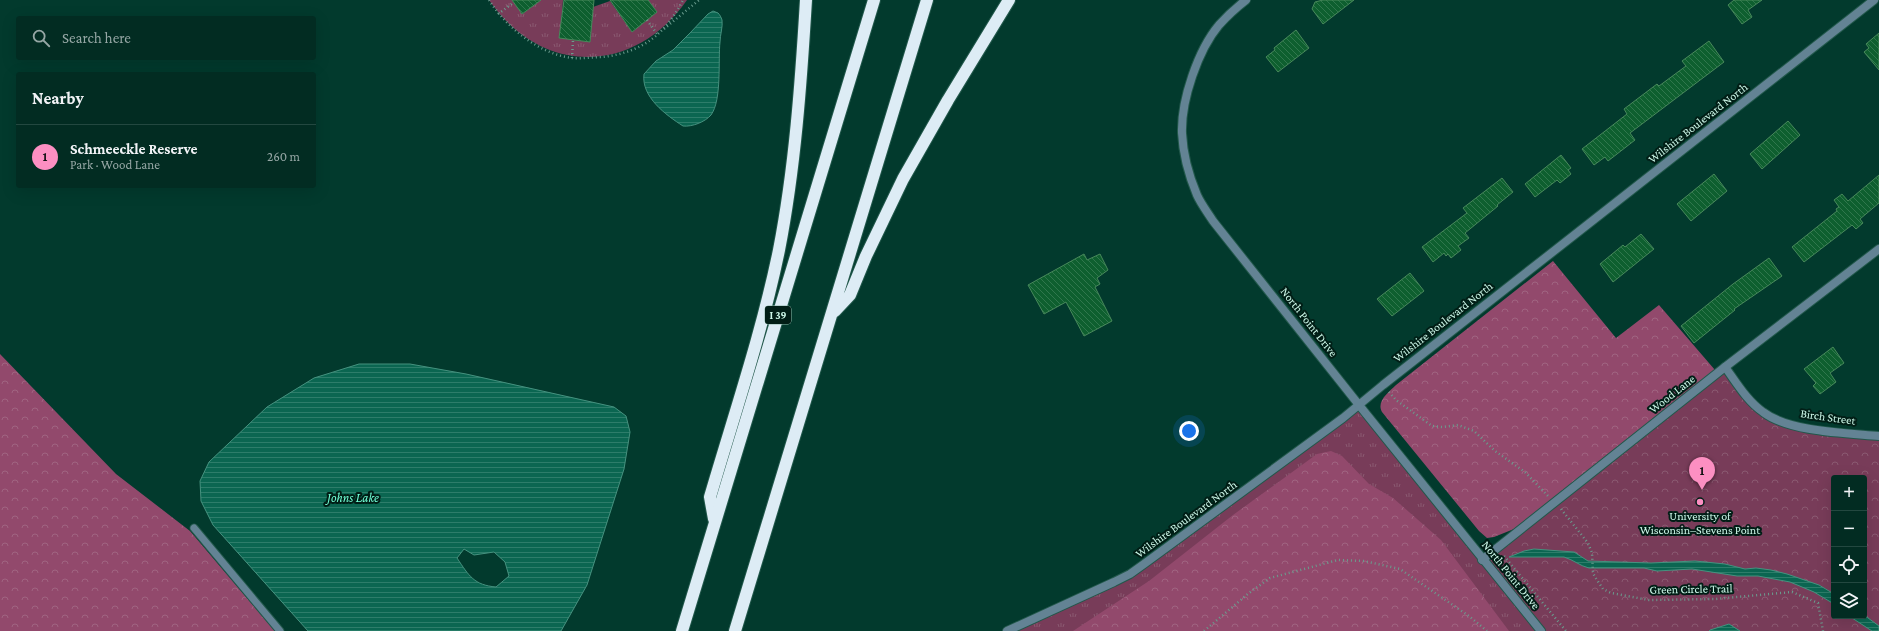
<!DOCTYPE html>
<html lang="en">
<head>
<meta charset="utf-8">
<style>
	body { margin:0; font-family:"Crimson Pro",serif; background:#10382f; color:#f1f3f6 }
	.controls { position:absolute; right:12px; bottom:12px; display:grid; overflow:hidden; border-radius:4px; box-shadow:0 4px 16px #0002 }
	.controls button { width:36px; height:36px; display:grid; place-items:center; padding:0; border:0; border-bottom:1px solid #234840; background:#022c22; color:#f1f3f6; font:20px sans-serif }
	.you { position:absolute; left:1189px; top:431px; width:14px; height:14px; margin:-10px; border:3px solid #fff; border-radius:50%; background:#1a73e8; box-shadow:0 0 0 6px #1a73e833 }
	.badge { display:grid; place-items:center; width:26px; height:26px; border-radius:50%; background:#fc8fc2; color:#111; font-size:13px; font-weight:700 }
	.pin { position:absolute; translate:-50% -33px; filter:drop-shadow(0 1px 2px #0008) }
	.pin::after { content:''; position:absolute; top:21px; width:14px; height:12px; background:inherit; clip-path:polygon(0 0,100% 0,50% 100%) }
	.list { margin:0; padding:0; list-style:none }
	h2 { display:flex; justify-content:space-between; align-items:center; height:52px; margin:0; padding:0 16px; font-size:17px }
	h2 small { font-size:13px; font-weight:400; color:#96a7a5 }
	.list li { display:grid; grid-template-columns:26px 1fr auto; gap:12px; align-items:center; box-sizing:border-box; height:64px; padding:0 16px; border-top:1px solid #234840 }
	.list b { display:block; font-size:15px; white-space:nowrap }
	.list p { margin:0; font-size:13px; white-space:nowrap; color:#96a7a5 }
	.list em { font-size:13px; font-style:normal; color:#96a7a5 }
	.icon { flex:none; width:22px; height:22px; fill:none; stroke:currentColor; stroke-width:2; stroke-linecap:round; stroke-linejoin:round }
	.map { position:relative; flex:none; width:1879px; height:631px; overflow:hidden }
	.search { position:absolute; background:#022c22; box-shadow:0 4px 16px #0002; left:16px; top:16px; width:300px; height:44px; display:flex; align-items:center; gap:10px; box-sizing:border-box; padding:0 14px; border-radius:4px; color:#96a7a5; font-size:15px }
	.panel { position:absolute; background:#022c22; box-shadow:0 4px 16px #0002; left:16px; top:72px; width:300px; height:116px; border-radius:4px }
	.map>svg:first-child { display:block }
	.grass { fill:url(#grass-tufts) }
	.forest { fill:url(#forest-crowns) }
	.park { fill:url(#park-crowns); fill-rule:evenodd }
	.water { fill:url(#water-rules); stroke:#45927f; fill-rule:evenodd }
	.building { fill:url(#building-back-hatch); stroke:#48895b }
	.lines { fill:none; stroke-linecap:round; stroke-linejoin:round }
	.service-casing { stroke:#22584b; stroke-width:9 }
	.minor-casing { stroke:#22584b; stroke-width:10 }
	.tertiary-casing { stroke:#22584b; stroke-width:10 }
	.motorway-casing { stroke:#22584b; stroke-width:14 }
	.path { stroke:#6a9c8e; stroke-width:2.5; stroke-dasharray:1 3; stroke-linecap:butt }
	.service { stroke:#638394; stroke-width:7 }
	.minor { stroke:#638394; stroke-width:8 }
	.tertiary { stroke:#638394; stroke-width:8 }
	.motorway { stroke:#ddecf5; stroke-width:12 }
	.poi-dot { fill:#fc8fc2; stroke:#011e16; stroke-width:1.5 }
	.labels { text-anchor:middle; stroke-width:4; stroke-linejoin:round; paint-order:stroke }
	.shield { fill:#011e16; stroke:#90b7aa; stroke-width:1 }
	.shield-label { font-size:11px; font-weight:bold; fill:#cdf8e9 }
	.street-label { font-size:12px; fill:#cdf8e9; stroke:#011e16 }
	.poi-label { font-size:12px; fill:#cdf8e9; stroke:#011e16 }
	.water-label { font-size:13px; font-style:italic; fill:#71ffd6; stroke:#011e16 }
</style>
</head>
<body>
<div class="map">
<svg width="1879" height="631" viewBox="0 0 1879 631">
	<defs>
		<pattern id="grass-tufts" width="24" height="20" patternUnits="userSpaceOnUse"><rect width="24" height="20" fill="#783c59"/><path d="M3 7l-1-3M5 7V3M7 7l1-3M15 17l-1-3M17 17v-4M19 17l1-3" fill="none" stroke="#8a5971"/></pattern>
		<pattern id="forest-crowns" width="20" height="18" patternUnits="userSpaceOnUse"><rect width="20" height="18" fill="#92496c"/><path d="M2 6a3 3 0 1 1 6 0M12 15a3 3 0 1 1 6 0" fill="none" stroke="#a06481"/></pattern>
		<pattern id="park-crowns" width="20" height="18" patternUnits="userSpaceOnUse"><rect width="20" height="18" fill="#783c59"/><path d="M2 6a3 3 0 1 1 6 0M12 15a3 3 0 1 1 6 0" fill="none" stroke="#8a5971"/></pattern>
		<pattern id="water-rules" width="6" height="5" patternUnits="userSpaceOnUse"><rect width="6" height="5" fill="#0b6651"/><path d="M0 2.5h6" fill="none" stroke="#2d7d6a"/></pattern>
		<pattern id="building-back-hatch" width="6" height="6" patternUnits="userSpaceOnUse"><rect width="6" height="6" fill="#0e5f2f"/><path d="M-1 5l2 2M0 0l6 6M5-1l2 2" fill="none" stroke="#30774d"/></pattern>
	</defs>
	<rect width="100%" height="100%" fill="#023a2d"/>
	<g class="grass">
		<path d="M489,0H512L522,14L541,0H563L560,38L590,42L593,7L610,1L632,32L657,12L648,0H687C634,76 541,76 489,0Z"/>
		<polygon points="1359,405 1541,631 1008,631 1114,582"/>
	</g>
	<g class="forest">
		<path d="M1553,261L1616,338L1659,305L1715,370L1514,529L1494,537L1487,538L1479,531L1382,412C1376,401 1389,392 1396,385Z"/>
		<polygon points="0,354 116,474 190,531 275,631 0,631"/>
		<polygon points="1331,451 1342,456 1369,484 1393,498 1441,540 1509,631 1073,631 1149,581 1233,515 1317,454"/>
	</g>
	<path class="park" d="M1725,367L1763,412L1807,428L1879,436V631H1541L1482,560ZM1834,478H1864V616H1834Z"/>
	<g class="water">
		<path d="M713,11L718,13C720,15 721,17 722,20C723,27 720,35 720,42C718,60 722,100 711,115C705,122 692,127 683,126C666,115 641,97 644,74L656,61L673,50L690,33L708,14Z"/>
		<path d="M359,364H410L466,374L614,407L626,416L630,432L624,469L587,585L561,631H308L213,525L201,501L200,481L209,462L267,407L314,378ZM464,549L474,555L494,552L505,562L509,576L496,587C474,585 469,576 457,558Z"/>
		<path d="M1534,549L1574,552L1588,561L1651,563L1695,561L1725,564L1745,569L1756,568L1771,570L1787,574L1819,585L1834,594V604L1814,592L1790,582L1758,576H1737L1692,569L1657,571L1644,568H1589C1580,566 1574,560 1564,557H1509L1524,551Z"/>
		<polygon points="1864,615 1879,626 1879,631 1872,631 1849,616"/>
		<polygon points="1729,624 1740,631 1709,631 1710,630"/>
	</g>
	<g class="building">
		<polygon points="512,0 541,0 522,14"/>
		<polygon points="564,0 594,0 590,42 559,38"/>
		<polygon points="610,0 648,0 657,12 632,32"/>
		<polygon points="1323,0 1354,0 1323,24 1312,9 1315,2"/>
		<polygon points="1734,0 1762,0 1748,10 1752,17 1742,24 1728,5"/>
		<polygon points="1296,30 1309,48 1278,72 1266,57 1275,50 1274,48"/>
		<polygon points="1879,33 1879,70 1864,52 1869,48 1866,44"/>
		<polygon points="1709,41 1724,62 1630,133 1635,140 1608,161 1605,157 1594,165 1582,149 1627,114 1624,109 1657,84 1659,86 1686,66 1682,61"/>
		<polygon points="1788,121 1800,135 1762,169 1750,154"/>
		<polygon points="1561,155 1571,168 1568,170 1571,174 1560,183 1557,180 1535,197 1525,184"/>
		<polygon points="1714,174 1727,191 1691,221 1677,204"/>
		<polygon points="1879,175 1879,203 1860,219 1863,223 1856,229 1852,225 1804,262 1792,247 1837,211 1836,209 1839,207 1834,200 1842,194 1848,201"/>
		<polygon points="1502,178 1513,192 1497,205 1498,206 1465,233 1469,238 1458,246 1461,250 1451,258 1448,254 1446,256 1444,253 1433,262 1422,247 1467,213 1463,208"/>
		<polygon points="1641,234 1654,249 1613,282 1600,264 1623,245 1625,247"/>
		<polygon points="1084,254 1087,260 1100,254 1108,270 1097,278 1100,284 1095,287 1112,321 1084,336 1066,302 1044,314 1028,285"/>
		<polygon points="1769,258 1782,276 1734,309 1735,310 1694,343 1681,326 1733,284"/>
		<polygon points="1410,273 1424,291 1392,316 1377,299"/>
		<polygon points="1833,347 1844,363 1830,373 1836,382 1820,394 1813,386 1816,383 1804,369"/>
	</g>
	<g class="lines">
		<defs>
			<polyline id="service" points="194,528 280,631"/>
			<g id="minor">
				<path d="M1725,367C1736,382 1747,401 1763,412C1789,432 1846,433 1879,436"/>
				<polyline points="1482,560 1725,367 1879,249"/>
				<polyline points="1007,631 1114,582 1130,574 1144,564 1343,418 1383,385 1874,0"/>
			</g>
			<path id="tertiary" d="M1246,0C1237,7 1227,16 1219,25C1198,50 1181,100 1182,133C1183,154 1189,176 1197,195C1201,204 1208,213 1213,221L1359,405L1541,631"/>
			<g id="motorway">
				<polyline points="835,311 850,295 866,256 903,179 948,100 1009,0"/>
				<path d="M714,519L710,497C734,415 762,333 779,250C795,168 801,83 806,0"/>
				<polyline points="682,631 874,0"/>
				<polyline points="735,631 927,0"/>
			</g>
		</defs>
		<use href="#service" class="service-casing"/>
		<use href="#minor" class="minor-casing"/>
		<use href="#tertiary" class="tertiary-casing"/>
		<use href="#motorway" class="motorway-casing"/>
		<g class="path">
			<path d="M489,0C506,27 539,54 572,58C581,59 592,57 602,57C622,55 643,48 658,34C668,25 677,12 683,0"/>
			<polyline points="498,14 513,3"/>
			<polyline points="647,20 657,34 659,33"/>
			<polyline points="664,29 699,0"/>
			<polyline points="572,58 573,40"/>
			<polyline points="1389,392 1396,400 1432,426 1442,427 1458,425 1474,431 1495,451 1525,472 1548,496"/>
			<polyline points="1561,509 1588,543 1592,553 1593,573 1595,577 1603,589 1611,593 1649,600 1715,599 1792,592 1818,603 1823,631"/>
			<polyline points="1504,556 1566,631"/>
			<polyline points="1204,631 1249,593 1270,578 1338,560 1364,561 1400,569 1469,616 1487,631"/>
		</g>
		<use href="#service" class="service"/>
		<use href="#minor" class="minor"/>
		<use href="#tertiary" class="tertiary"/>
		<use href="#motorway" class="motorway"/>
	</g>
	<circle class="poi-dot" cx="1700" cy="502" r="4"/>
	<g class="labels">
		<rect class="shield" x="765" y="306" width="26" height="18" rx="3"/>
		<g class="shield-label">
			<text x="778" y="319">I 39</text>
		</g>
		<g class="street-label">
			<text transform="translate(1698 123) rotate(-38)" y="4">Wilshire Boulevard North</text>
			<text transform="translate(1309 322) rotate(52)" y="4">North Point Drive</text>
			<text transform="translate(1443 322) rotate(-38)" y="4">Wilshire Boulevard North</text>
			<text transform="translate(1672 394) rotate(-38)" y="4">Wood Lane</text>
			<text transform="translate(1828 417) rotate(8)" y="4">Birch Street</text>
			<text transform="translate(1186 519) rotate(-36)" y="4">Wilshire Boulevard North</text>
			<text transform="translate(1511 575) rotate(51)" y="4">North Point Drive</text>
			<text transform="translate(1691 589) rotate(-1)" y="4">Green Circle Trail</text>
		</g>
		<g class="poi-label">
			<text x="1700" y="520">University of<tspan x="1700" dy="14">Wisconsin–Stevens Point</tspan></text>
		</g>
		<g class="water-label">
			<text x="353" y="502">Johns Lake</text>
		</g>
	</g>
</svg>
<div class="controls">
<button>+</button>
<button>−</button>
<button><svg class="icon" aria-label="locate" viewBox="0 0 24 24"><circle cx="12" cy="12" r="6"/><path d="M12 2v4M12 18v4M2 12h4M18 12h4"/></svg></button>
<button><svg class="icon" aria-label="layers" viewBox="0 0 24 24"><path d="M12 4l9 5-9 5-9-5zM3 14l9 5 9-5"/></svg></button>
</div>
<div class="you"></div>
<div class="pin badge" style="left:1702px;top:490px">1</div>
<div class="search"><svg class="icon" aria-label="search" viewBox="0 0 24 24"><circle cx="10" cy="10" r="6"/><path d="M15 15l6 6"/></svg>Search here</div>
<section class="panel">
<h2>Nearby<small></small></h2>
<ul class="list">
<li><span class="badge">1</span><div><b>Schmeeckle Reserve</b><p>Park · Wood Lane</p></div><em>260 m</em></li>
</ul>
</section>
</div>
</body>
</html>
